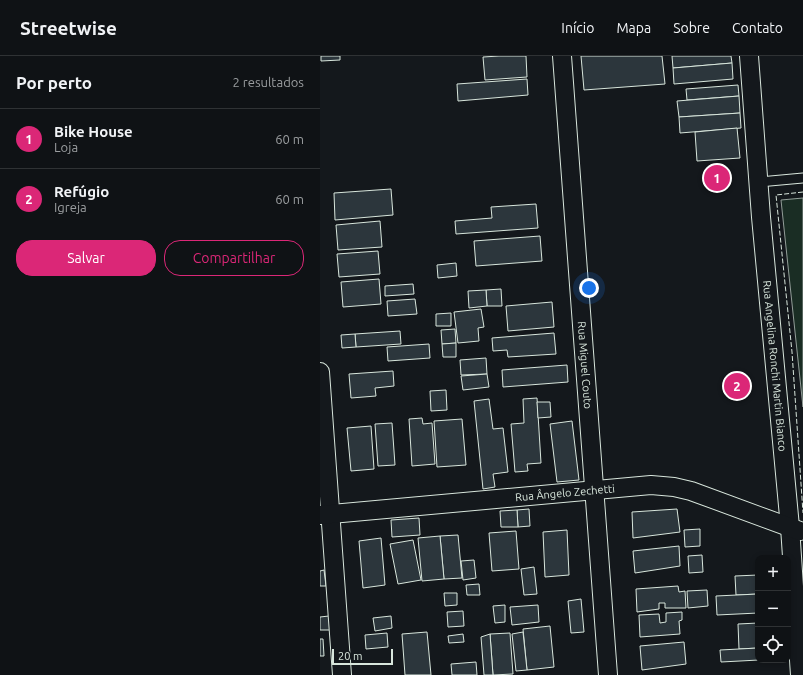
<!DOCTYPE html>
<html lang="pt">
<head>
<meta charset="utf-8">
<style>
	body { margin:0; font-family:Ubuntu,sans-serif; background:#181b1e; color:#f1f3f6 }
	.controls { position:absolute; right:12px; bottom:12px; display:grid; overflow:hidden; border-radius:8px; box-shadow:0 2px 6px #0003 }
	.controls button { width:36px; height:36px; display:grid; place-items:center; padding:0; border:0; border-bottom:1px solid #2f3234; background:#0f1215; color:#f1f3f6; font:20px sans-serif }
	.scale { position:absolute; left:12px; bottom:10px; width:61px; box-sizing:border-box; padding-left:4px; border:2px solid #d8e6dc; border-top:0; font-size:11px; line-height:14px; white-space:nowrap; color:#d8e6dc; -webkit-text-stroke:3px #14181c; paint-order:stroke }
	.you { position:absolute; left:269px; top:232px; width:14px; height:14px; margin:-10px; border:3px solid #fff; border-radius:50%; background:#1a73e8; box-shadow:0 0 0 6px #1a73e833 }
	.badge { display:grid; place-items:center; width:26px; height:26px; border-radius:50%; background:#db2777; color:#fff; font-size:13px; font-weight:700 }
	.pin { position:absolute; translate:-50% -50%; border:2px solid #fff; box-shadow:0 1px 4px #0006 }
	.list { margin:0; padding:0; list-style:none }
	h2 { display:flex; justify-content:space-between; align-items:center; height:52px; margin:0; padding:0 16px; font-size:17px }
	h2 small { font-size:13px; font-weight:400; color:#9b9ea0 }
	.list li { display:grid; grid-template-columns:26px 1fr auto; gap:12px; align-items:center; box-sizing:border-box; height:60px; padding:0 16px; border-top:1px solid #2f3234 }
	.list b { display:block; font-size:15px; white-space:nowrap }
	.list p { margin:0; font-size:13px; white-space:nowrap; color:#9b9ea0 }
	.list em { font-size:13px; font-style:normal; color:#9b9ea0 }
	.actions { display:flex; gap:8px; padding:12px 16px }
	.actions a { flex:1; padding:9px 0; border:1px solid #db2777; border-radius:16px; text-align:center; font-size:14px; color:#db2777 }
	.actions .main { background:#db2777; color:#fff }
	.icon { flex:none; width:22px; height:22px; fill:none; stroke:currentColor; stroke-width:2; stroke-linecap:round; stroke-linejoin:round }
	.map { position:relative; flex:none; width:483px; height:619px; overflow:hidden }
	header { display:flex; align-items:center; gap:24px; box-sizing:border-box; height:56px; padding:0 20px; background:#0f1215; border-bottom:1px solid #2f3234 }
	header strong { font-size:19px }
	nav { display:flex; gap:22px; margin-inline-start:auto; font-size:14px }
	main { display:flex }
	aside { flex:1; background:#0f1215 }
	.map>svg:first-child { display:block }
	.green { fill:#1a2d24; stroke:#939e99 }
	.building { fill:#2c363c; stroke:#d8e6dc }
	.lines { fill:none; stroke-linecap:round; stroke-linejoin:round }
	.lane-casing { stroke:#d8e6dc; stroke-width:11 }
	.street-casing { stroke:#d8e6dc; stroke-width:20 }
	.lane { stroke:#14181c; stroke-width:9 }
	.street { stroke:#14181c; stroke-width:18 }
	.fence { stroke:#d8e6dc; stroke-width:1; stroke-dasharray:5 2; stroke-linecap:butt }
	.labels { text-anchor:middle; stroke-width:3; stroke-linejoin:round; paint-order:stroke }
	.street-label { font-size:11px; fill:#d8e6dc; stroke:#14181c }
</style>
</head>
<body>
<header>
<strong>Streetwise</strong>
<nav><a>Início</a><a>Mapa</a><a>Sobre</a><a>Contato</a></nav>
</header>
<main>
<aside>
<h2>Por perto<small>2 resultados</small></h2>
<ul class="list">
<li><span class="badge">1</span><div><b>Bike House</b><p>Loja</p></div><em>60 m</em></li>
<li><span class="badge">2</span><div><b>Refúgio</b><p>Igreja</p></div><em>60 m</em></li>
</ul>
<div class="actions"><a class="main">Salvar</a><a>Compartilhar</a></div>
</aside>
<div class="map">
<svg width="483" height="619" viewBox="0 0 483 619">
	<rect width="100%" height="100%" fill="#14181c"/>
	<polygon class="green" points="483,142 483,351 461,144"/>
	<g class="building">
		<polygon points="1,0 20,0 20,4 1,5"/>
		<polygon points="179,0 206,0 207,21 165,24 163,1"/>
		<polygon points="261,0 342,0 345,28 264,34"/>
		<polygon points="352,0 411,0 412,7 353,12"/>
		<polygon points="412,7 413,23 354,28 353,12"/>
		<polygon points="207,23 208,39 138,45 137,28"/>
		<polygon points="418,29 419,40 367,44 366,33"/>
		<polygon points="419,40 420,57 359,61 357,45"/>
		<polygon points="420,57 421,72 360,77 359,61"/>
		<polygon points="417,72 420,102 377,105 375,76"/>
		<polygon points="71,133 73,159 15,164 14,137"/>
		<polygon points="216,148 218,172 136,178 135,165 172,162 171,151"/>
		<polygon points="60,165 62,191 18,194 16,169"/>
		<polygon points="220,180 222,205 156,210 154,185"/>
		<polygon points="58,195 60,218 19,221 17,198"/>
		<polygon points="136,207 137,220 118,222 117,209"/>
		<polygon points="59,223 61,248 23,251 21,226"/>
		<polygon points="93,228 94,238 65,240 65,230"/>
		<polygon points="181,233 182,250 167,250 166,234"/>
		<polygon points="166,234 167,250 149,252 148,235"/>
		<polygon points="95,243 97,258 68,260 67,245"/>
		<polygon points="232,246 234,271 188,275 186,250"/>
		<polygon points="161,253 164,271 158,272 159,285 138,287 134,256"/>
		<polygon points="131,257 131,270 116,270 116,258"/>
		<polygon points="135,273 136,287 122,288 121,274"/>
		<polygon points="80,275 81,288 36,291 35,278"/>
		<polygon points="234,277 236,298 188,301 187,294 173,295 172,282"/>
		<polygon points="35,278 36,291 22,292 21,279"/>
		<polygon points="136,287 136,301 123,301 122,288"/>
		<polygon points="109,288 110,302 68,305 67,291"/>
		<polygon points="166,302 167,318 141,319 140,304"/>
		<polygon points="247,309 248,326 183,331 182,314"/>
		<polygon points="73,315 74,330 55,332 56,340 31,342 29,318"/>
		<polygon points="167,318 169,331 143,334 141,320"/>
		<polygon points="126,334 127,354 111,355 110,335"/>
		<polygon points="217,342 221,407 207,408 208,415 195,416 191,368 204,367 203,343"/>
		<polygon points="169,343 173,373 183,372 188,416 173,418 175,431 163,433 154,345"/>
		<polygon points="217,346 230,346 231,361 218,362"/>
		<polygon points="102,362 103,368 112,367 115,408 92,410 89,363"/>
		<polygon points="142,363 146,409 117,411 114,365"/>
		<polygon points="252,365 259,424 237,426 230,368"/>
		<polygon points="72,367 75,409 58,410 55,368"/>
		<polygon points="51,370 54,413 31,415 27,372"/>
		<polygon points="209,453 210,470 198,471 197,454"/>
		<polygon points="357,453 360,476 313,482 312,456"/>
		<polygon points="197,454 198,471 181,471 180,455"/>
		<polygon points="99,462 100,479 72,481 71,464"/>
		<polygon points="380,473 380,490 365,491 364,474"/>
		<polygon points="247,474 249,519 225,521 223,476"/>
		<polygon points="196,475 199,513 172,515 169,477"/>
		<polygon points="138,479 142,522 124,523 120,480"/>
		<polygon points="120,480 124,523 102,525 98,482"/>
		<polygon points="61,482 65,529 43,532 39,485"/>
		<polygon points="93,484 101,524 78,528 70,488"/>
		<polygon points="359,490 360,510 315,517 313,495"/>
		<polygon points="382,499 383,516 369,517 368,500"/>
		<polygon points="154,504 156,522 143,524 141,505"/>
		<polygon points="214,511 217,538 204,539 201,513"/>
		<polygon points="4,514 6,530 0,530 0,515"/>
		<polygon points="438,519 438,538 416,539 415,520"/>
		<polygon points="159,528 160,539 147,539 146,529"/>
		<polygon points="358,530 359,536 365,535 366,552 345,552 345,547 339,547 339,553 317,556 316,533"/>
		<polygon points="387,534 388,550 368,552 367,535"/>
		<polygon points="124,537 137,537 137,549 125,550"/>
		<polygon points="438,538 438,557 397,559 396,540"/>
		<polygon points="261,543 264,576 251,577 248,545"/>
		<polygon points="185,549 185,566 175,567 173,550"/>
		<polygon points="218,549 219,566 192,569 190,551"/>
		<polygon points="143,555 144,570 128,571 127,556"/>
		<polygon points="362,556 362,564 359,565 360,578 320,581 319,559 339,558 340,567 346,566 346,557"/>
		<polygon points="9,560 10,574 0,574 0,561"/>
		<polygon points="71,560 72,572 55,575 53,562"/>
		<polygon points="438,567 438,592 419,593 418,568"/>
		<polygon points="230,570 234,611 207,614 203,573"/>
		<polygon points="107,576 111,619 85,619 82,578"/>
		<polygon points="203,576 207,614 196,615 192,578"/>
		<polygon points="67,577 68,591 46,593 45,579"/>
		<polygon points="190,577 193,618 173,619 170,578"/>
		<polygon points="143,578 144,586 129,587 128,580"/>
		<polygon points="170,578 173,619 164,619 161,581"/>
		<polygon points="0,583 3,583 4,600 0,600"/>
		<polygon points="364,586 366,608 322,614 320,590"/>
		<polygon points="438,592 439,604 401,606 400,594"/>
		<polygon points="156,606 157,619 132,619 131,608"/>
	</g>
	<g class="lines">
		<defs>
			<polyline id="lane" points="439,126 483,122"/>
			<g id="street">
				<path id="s1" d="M242,0L288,619"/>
				<path id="s2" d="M429,0L441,161L470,471L480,619"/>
				<polyline points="0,316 22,619"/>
				<path id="s3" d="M0,459L331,429L354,431L371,435L480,475"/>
			</g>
		</defs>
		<use href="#lane" class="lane-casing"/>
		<use href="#street" class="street-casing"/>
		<use href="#lane" class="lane"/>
		<use href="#street" class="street"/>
		<polyline class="fence" points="483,136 456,139 472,296 483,457"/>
	</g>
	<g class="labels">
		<g class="street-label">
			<text dy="4" stroke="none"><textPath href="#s1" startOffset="310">Rua Miguel Couto</textPath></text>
			<text dy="4" stroke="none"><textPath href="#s2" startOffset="311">Rua Angelina Ronchi Martin Bianco</textPath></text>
			<text dy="4" stroke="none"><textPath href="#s3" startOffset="246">Rua Ângelo Zechetti</textPath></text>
		</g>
	</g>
</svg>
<div class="controls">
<button>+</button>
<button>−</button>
<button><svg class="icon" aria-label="locate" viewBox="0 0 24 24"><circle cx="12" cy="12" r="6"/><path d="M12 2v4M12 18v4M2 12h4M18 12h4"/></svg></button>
</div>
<div class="scale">20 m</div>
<div class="you"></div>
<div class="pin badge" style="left:397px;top:122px">1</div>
<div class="pin badge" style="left:417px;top:330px">2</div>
</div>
</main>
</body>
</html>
